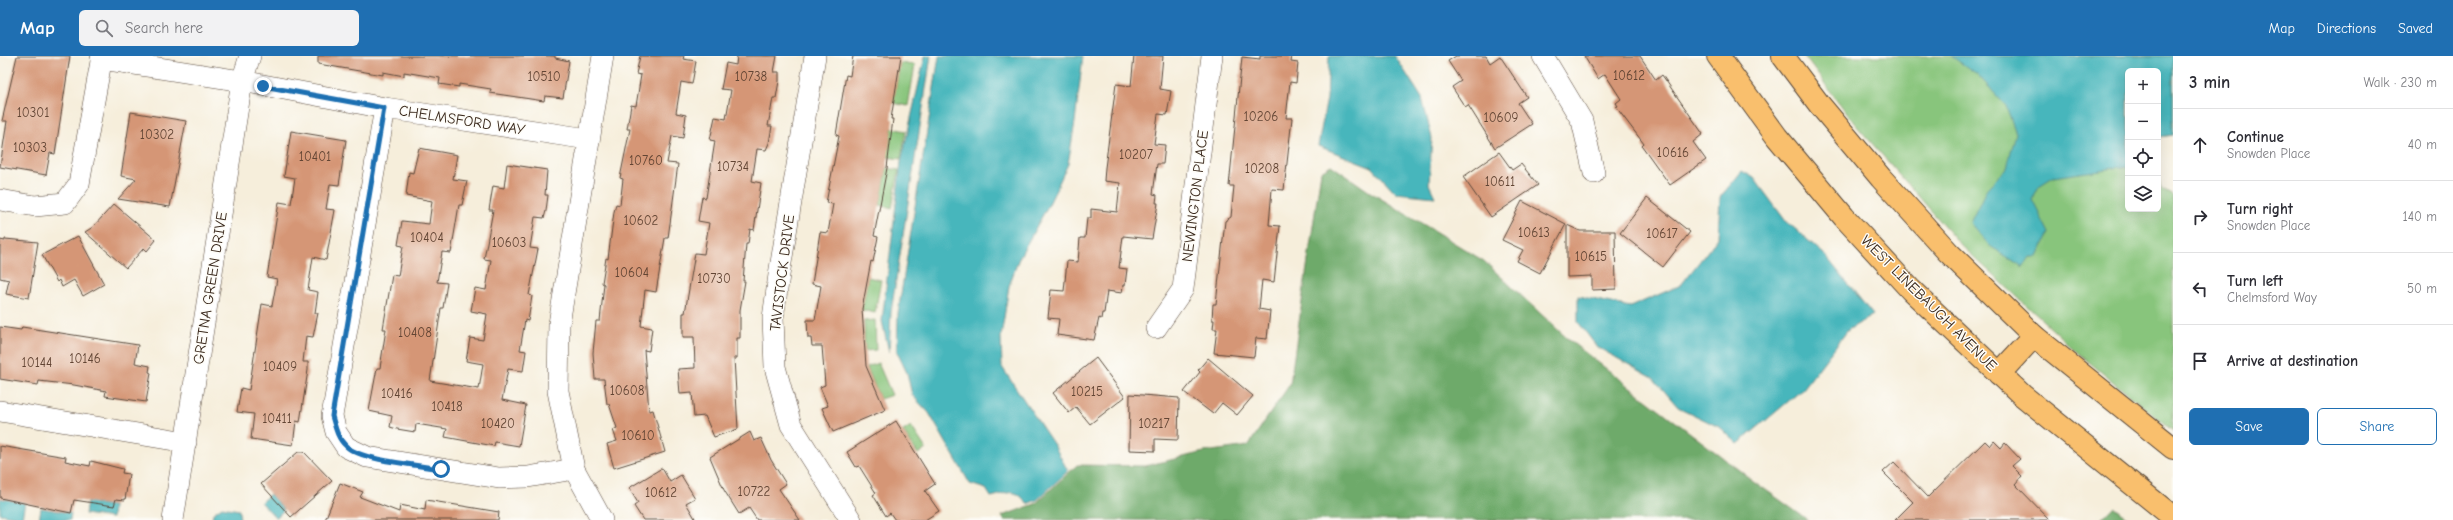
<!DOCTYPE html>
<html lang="en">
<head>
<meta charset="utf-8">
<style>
	body { margin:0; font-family:"Comic Neue",sans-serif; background:#f2f2f3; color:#2b2b33 }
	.controls { position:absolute; right:12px; top:12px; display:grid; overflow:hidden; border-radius:6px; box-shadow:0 4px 16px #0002 }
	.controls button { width:36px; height:36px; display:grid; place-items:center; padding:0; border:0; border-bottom:1px solid #e1e1e2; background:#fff; color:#2b2b33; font:20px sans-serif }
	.stop { position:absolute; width:12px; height:12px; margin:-9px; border:3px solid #1f6fb2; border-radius:50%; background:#fff }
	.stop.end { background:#1f6fb2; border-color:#fff; box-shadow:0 1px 4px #0008 }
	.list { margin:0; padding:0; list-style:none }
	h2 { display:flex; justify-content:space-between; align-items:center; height:52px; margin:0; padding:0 16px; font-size:17px }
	h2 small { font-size:13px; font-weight:400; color:#7c7c81 }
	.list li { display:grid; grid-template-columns:26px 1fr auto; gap:12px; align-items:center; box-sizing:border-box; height:72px; padding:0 16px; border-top:1px solid #e1e1e2 }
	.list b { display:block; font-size:15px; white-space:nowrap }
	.list p { margin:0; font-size:13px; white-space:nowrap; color:#7c7c81 }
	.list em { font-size:13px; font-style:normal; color:#7c7c81 }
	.actions { display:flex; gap:8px; padding:12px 16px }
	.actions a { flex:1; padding:9px 0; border:1px solid #1f6fb2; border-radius:6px; text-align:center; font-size:14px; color:#1f6fb2 }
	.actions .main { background:#1f6fb2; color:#fff }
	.icon { flex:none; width:22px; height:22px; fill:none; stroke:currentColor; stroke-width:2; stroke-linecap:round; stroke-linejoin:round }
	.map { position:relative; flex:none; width:2173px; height:464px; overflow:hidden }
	header { display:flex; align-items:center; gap:24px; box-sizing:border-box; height:56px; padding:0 20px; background:#1f6fb2; color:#fff }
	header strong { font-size:19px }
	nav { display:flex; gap:22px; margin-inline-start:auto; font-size:14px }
	.search { width:280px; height:36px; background:#f2f2f3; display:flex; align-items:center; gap:10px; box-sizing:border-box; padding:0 14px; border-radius:6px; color:#7c7c81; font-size:15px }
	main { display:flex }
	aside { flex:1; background:#fff }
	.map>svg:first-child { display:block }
	.green { fill:#88c57b; stroke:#62784c }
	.forest { fill:#6eaa6b; stroke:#546a44 }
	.water { fill:#46b6bc; stroke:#40706d }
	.building { fill:#d59676 }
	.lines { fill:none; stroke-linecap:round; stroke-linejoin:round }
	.minor-casing { stroke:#57473a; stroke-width:22 }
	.major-casing { stroke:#57473a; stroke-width:24 }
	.minor { stroke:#fff; stroke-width:21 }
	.major { stroke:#f9bf6d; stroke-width:22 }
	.route { stroke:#1f6fb2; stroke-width:5 }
	.labels { text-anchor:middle; stroke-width:3; stroke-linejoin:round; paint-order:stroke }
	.number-label { font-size:13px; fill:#624534 }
	.street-label { font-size:15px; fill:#3b2a1e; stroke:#fdfcf7 }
</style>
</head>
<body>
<header>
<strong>Map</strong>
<div class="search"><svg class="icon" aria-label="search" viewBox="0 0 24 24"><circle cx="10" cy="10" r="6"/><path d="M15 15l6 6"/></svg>Search here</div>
<nav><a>Map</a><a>Directions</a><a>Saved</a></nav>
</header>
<main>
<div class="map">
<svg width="2173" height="464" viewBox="0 0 2173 464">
	<rect width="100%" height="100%" fill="#fdfcf7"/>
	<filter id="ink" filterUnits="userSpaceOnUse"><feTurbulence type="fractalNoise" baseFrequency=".025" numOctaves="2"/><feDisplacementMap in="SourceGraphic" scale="8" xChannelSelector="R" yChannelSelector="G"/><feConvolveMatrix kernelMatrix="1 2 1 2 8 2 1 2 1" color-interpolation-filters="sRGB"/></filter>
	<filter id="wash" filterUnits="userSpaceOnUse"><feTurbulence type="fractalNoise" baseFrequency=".012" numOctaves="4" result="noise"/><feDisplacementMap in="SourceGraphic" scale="16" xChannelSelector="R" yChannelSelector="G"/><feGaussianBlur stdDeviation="0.9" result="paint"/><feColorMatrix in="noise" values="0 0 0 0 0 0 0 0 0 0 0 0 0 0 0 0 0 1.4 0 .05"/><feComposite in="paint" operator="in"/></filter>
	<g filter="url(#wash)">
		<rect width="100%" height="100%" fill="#f6eedb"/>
		<g class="green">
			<polygon points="1804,0 2173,0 2173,79 2158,81 2158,15 2128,15 2128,153 2158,153 2158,118 2161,133 2173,140 2173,375 2078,297 1962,190 1855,68"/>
			<polygon points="900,7 915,9 908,50 893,47"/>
			<polygon points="892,72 906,75 901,103 887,101"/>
			<polygon points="887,112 899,114 892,152 880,149"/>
			<polygon points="868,221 881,224 875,257 862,254"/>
			<polygon points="875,264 876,294 865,295 864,265"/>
			<polygon points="878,307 892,339 880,343 867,311"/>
			<polygon points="911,370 926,393 918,398 903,375"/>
		</g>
		<g class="forest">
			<polygon points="1331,109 1370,136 1484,205 1570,285 1752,424 1808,464 1004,464 1002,460 1035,448 1077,409 1145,410 1204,396 1248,390 1290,328 1321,115"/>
			<polygon points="2114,451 2131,464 2101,464"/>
		</g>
		<g class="water">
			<polygon points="925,0 931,0 891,256 889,296 882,265 901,106"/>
			<path d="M939,0H1083L1075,66L1068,108L1049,148L1019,202L1009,230L1001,281L1002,311L1054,389L1068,415L1037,444L1027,448C1016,431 1009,437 991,441L986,433L970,428L929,357L912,339L907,317L897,296L898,257Z"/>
			<polygon points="1329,0 1395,0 1422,42 1432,82 1429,128 1435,141 1396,137 1372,111 1318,90 1327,42"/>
			<polygon points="1951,0 2173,0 2173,79 2158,81 2158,15 2128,15 2128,110 2053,121 2039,130 2032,144 2049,177 2038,201 2030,201 2023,211 1990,190 1970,167 1987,132 2007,112 2016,77 2006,50 1977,18"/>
			<polygon points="1742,115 1754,122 1785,164 1825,199 1873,259 1848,274 1803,333 1738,388 1721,372 1678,351 1653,322 1597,291 1578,266 1578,240 1630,251 1681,229 1718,182 1720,141"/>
			<polygon points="270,438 284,454 276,462 261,446"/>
			<polygon points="88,440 94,447 113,450 112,462 85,458"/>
			<polygon points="0,442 25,446 22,462 0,458"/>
			<polygon points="222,451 239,454 240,464 212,464 213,457"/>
			<polygon points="41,452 71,457 70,464 39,464"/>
		</g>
		<g id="blocks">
			<g class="building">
				<polygon points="17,0 70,0 55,98 50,97 46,119 0,111 7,65 2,65"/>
				<polygon points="318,0 555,0 555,2 569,5 563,42 545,40 544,45 490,37 491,33 459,28 459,31 439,28 440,22 404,16 404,20 383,16 383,19 318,8"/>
				<polygon points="640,0 684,0 683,3 696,5 692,28 681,26 676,57 686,59 683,82 672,80 667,107 678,108 668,182 665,182 656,236 645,234 641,270 652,272 649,295 644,294 649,355 653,354 665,396 614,412 607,388 617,385 613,374 617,372 609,348 607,348 604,323 595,323 593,297 596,265 600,265 604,228 602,227 606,202 608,203 614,156 616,148 620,149 623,123 620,122 630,73 627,73 631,49 636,50 641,19 636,18"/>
				<polygon points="737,0 777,0 774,16 779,16 779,25 776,42 773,42 768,70 772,70 769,87 766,94 757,93 752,125 761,127 754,174 750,173 748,188 746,188 743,225 745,225 740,254 740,282 737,282 737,302 734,302 738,373 714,381 705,360 694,361 692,337 680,338 678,313 695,312 694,281 683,281 683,257 685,257 695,197 704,198 709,167 698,165 702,141 706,142 715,85 710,84 715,61 726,63 731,34 721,33 726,7 736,9"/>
				<polygon points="853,0 901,0 891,63 893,63 887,112 874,180 878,181 873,206 871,205 862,253 866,310 885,354 833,376 822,352 828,350 820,331 825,329 822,290 812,290 811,282 808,282 807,264 815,264 821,230 812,228 820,176 828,177 833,148 826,147 839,80 836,79 846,19 850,20"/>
				<polygon points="1134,0 1163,0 1160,33 1171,35 1167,59 1158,58 1154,88 1165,89 1163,108 1157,108 1153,138 1157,139 1156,147 1158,147 1152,183 1123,180 1119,212 1127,213 1125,229 1123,229 1122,237 1107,235 1104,257 1102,257 1101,263 1099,262 1094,284 1057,279 1059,263 1048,262 1051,234 1064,235 1067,205 1078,206 1080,182 1085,182 1087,162 1091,162 1091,153 1117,156 1120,127 1104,125 1105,112 1116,28 1131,30"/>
				<polygon points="1260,0 1292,0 1291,6 1298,7 1296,27 1290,26 1286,62 1292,62 1284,134 1272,133 1269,169 1280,170 1274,226 1262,224 1259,253 1270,255 1267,283 1256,282 1254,301 1214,297 1217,273 1213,273 1214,264 1212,264 1213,248 1216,248 1225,165 1231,161 1234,130 1229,130 1242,1 1260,3"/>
				<polygon points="1456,0 1486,0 1490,7 1500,0 1527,41 1518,47 1532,68 1495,92 1468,49 1465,51 1452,31 1461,25 1448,5"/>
				<polygon points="1584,0 1640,0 1656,24 1662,19 1703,78 1693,86 1706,104 1670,129 1642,90 1644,88 1616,51 1618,50 1616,47 1621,43 1605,18 1598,23"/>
				<polygon points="131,56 186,65 170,151 118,143 136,123 121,120"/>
				<polygon points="291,75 346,84 339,129 330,128 326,153 335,154 326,204 313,201 308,234 318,236 315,257 318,257 313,281 306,280 303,306 308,306 308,314 300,366 296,365 293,389 251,383 254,358 237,356 241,332 249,334 262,248 272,250 277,223 267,221 279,146 291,148 295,122 284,120"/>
				<polygon points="419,92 457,99 453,123 467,125 462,149 459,149 451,197 442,196 437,226 447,227 443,252 441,252 430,325 479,333 483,308 466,305 470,282 483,284 487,258 471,255 475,232 486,234 491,204 484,203 493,154 489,154 493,130 504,132 507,108 547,114 545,139 548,139 546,155 544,162 535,161 530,192 538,193 529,239 532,240 528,265 525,264 520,294 526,295 523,315 508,313 502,344 526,349 519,390 495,386 494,390 445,381 447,373 416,368 415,376 397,373 390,371 392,360 369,355 377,312 380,312 386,273 383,273 392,219 398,220 403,190 398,189 402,165 429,168 432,145 406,140 409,116 413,117"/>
				<polygon points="1499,96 1512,114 1521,108 1538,129 1491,161 1463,121"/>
				<polygon points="1647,142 1690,176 1663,211 1620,177"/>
				<polygon points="1522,145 1566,168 1540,217 1517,205 1523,194 1502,184"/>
				<polygon points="114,148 156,184 147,195 144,192 126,212 85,176 93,171"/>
				<polygon points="1567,169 1580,175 1615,175 1616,233 1592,234 1592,220 1567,221"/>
				<polygon points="78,180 104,228 83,240 74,224 62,231 59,224 57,226 42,199"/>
				<polygon points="5,183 38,186 29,242 6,238 9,224 0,222 0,184 5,185"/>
				<polygon points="0,271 21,274 22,271 138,289 135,307 150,310 149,316 151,317 146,346 105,340 106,335 74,329 39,325 38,329 0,323"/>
				<polygon points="1096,302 1125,341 1090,368 1076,351 1069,357 1053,337"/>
				<polygon points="1208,302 1253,340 1237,359 1222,347 1213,358 1184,336 1200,316 1198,314"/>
				<polygon points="1130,338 1179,342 1178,384 1155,383 1155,395 1129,394"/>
				<polygon points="896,365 935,428 925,435 939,455 925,464 895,464 890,457 886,460 873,439 876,437 859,410 856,411 847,396"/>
				<polygon points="750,376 754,385 761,382 771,404 786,428 779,433 800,464 757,464 749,452 739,458 724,434 710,401"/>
				<polygon points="1985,385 1990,390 1994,385 2001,392 2005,387 2020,403 2012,410 2022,420 2015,428 2050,464 1895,464 1913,446 1883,416 1894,406 1928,441"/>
				<polygon points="0,390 66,401 65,405 90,410 91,405 123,413 122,417 129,418 125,444 116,443 114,450 74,444 71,457 0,442"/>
				<polygon points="298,396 304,396 332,425 291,461 261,428"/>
				<polygon points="662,412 670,426 681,419 695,442 686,447 696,464 643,464 634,450 638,447 629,432"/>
				<polygon points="340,427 363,436 360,441 399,456 400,449 425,454 426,444 499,456 498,464 325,464"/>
			</g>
		</g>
	</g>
	<g filter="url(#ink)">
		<use href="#blocks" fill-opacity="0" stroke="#57473a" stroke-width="1"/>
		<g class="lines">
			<defs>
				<g id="minor">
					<polyline points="815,0 779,219 773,262 775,311 791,369 851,464"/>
					<polyline points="1543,0 1582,65 1594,117"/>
					<polyline points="101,3 242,25 385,52 588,83"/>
					<polyline points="385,52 332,360 336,376 346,391 367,401 499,422 528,421 574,413"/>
					<polyline points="0,144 35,150 65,147 79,128 102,0"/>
					<polyline points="1156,272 1183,233 1212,0"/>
					<polyline points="0,355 186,386"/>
					<polyline points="173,464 242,25 250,0"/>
					<polyline points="602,464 574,413 558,335 559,268 603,0"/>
				</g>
				<g id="major">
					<polyline points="1718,0 1777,81 1844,161 1911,234 2022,339 2173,461"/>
					<polyline points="1783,0 1819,48 1881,122 1948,196 2034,280 2173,392"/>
					<polyline points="1999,318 2034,280"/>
				</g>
			</defs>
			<use href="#minor" class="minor-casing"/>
			<use href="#major" class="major-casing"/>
			<use href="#minor" class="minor"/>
			<use href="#major" class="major"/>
		</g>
	</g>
	<g class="lines" filter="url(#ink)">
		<path class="route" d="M263,30L384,52L332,360C335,370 337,382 346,390C361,405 419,409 441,413"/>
	</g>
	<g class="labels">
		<g class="number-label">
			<text x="1629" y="24">10612</text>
			<text x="544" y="25">10510</text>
			<text x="751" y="25">10738</text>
			<text x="33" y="61">10301</text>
			<text x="1261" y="65">10206</text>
			<text x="1501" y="66">10609</text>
			<text x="157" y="83">10302</text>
			<text x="30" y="96">10303</text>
			<text x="1673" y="101">10616</text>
			<text x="1136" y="103">10207</text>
			<text x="315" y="105">10401</text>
			<text x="646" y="109">10760</text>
			<text x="733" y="115">10734</text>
			<text x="1262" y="117">10208</text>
			<text x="1500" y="130">10611</text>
			<text x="641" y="169">10602</text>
			<text x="1534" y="181">10613</text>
			<text x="1662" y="182">10617</text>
			<text x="427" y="186">10404</text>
			<text x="509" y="191">10603</text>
			<text x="1591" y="205">10615</text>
			<text x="632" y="221">10604</text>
			<text x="714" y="227">10730</text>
			<text x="415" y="281">10408</text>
			<text x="85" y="307">10146</text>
			<text x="37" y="311">10144</text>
			<text x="280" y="315">10409</text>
			<text x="627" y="339">10608</text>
			<text x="1087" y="340">10215</text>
			<text x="397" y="342">10416</text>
			<text x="447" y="355">10418</text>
			<text x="277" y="367">10411</text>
			<text x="498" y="372">10420</text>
			<text x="1154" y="372">10217</text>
			<text x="638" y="384">10610</text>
			<text x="754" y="440">10722</text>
			<text x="661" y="441">10612</text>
		</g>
		<g class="street-label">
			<text transform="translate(462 64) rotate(9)" y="5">CHELMSFORD WAY</text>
			<text transform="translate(1195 140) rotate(-83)" y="5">NEWINGTON PLACE</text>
			<text transform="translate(782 217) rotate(-83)" y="5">TAVISTOCK DRIVE</text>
			<text transform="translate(210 232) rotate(-81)" y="5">GRETNA GREEN DRIVE</text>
			<text transform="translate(1929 247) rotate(45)" y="5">WEST LINEBAUGH AVENUE</text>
		</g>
	</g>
</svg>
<div class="controls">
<button>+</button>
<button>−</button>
<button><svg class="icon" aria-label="locate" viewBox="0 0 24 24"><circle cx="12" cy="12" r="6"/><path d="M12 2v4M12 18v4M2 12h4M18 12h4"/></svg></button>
<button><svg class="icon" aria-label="layers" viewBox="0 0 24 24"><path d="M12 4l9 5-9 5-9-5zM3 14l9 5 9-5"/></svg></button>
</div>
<div class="stop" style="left:441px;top:413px"></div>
<div class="stop end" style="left:263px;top:30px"></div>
</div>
<aside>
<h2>3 min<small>Walk · 230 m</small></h2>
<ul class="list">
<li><svg class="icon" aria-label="ahead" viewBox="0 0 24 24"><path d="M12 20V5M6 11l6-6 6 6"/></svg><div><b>Continue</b><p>Snowden Place</p></div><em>40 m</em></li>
<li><svg class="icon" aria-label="right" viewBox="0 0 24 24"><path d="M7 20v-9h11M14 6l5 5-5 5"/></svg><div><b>Turn right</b><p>Snowden Place</p></div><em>140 m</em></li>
<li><svg class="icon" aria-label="left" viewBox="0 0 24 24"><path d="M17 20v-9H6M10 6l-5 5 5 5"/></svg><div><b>Turn left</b><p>Chelmsford Way</p></div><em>50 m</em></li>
<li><svg class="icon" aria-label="arrive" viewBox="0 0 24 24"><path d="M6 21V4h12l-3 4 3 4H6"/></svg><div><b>Arrive at destination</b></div></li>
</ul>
<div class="actions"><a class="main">Save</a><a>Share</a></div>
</aside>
</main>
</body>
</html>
